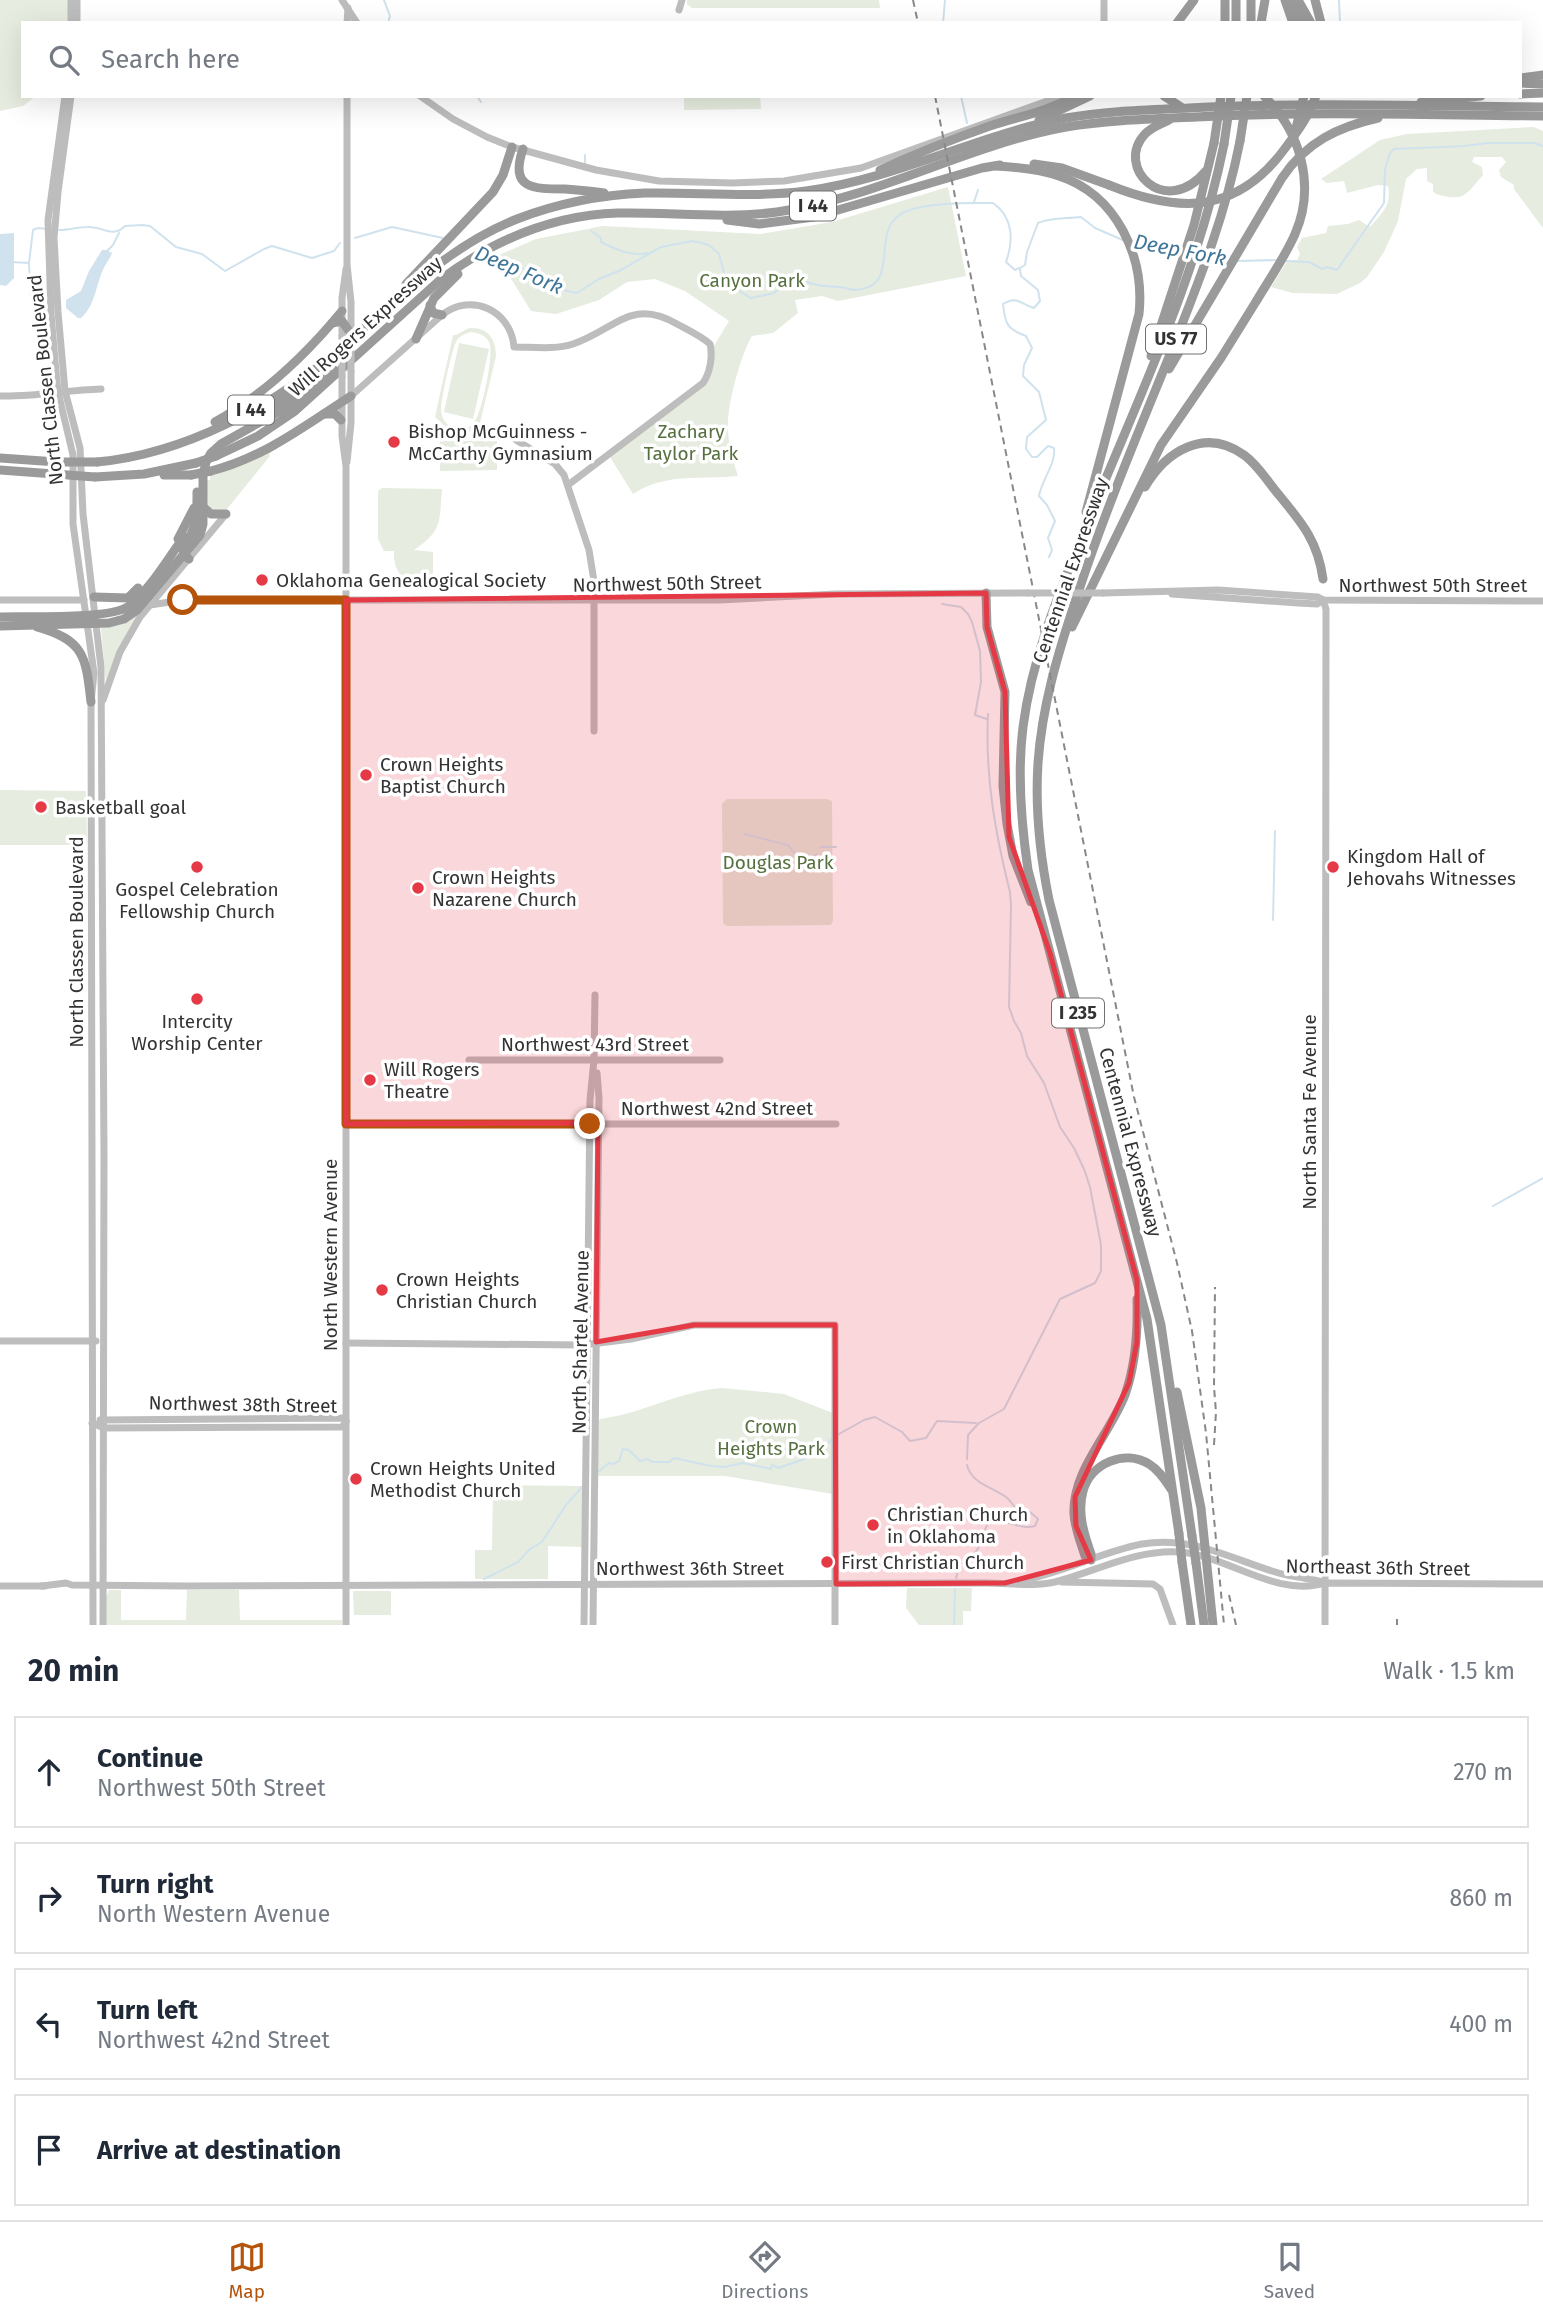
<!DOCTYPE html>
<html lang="en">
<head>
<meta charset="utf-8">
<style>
	body { margin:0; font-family:"Fira Sans",sans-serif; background:#f2f2f3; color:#1f2937 }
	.stop { position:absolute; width:21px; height:21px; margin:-16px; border:5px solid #b45309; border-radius:50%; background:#fff }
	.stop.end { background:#b45309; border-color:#fff; box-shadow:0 2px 7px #0008 }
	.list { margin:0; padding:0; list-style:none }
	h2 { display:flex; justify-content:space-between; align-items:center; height:91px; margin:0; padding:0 28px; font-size:30px }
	h2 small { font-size:23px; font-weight:400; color:#747a83 }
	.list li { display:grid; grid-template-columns:46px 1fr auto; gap:21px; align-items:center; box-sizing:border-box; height:112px; margin:0 14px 14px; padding:0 14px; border:2px solid #e0e1e3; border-radius:0px }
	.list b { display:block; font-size:26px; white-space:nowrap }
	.list p { margin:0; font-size:23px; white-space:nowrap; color:#747a83 }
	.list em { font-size:23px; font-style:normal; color:#747a83 }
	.icon { flex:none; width:38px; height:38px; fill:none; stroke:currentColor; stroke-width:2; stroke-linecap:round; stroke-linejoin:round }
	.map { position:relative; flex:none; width:1543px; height:1625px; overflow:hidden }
	.search { position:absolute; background:#fff; box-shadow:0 7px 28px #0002; left:21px; right:21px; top:21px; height:77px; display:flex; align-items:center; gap:18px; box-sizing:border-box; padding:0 24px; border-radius:0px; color:#747a83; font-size:26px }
	.sheet { height:595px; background:#fff }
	nav { display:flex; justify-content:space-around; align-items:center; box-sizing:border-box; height:98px; border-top:2px solid #e0e1e3; background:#fff; font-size:19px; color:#747a83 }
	nav a { display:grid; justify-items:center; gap:4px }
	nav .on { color:#b45309 }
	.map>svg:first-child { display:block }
	.green { fill:#e6ecdf; fill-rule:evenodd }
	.water { fill:#cfe2ee }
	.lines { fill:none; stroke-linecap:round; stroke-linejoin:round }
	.stream { stroke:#cfe2ee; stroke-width:2 }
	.secondary { stroke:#bdbdbd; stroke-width:7 }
	.highway { stroke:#9a9a9a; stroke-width:9 }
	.rail { stroke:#888; stroke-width:2; stroke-dasharray:7 5; stroke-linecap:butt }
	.secondary-bridge { stroke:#bdbdbd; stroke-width:7 }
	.highway-bridge { stroke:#9a9a9a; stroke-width:9 }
	.route { stroke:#b45309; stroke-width:9 }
	.marked { fill:#e63946; fill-opacity:0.2; stroke:#e63946; stroke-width:5; stroke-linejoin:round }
	.poi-dot { fill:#e63946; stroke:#fff; stroke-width:2.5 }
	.labels { text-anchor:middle; stroke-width:7; stroke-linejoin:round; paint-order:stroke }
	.shield { fill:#fff; stroke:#707070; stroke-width:2 }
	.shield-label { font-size:18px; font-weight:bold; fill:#333 }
	.park-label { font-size:19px; fill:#56703f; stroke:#fff }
	.street-label { font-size:19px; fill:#333; stroke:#fff }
	.poi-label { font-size:19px; fill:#333; stroke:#fff; text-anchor:start }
	.water-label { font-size:21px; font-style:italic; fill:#3f7597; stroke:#fff }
</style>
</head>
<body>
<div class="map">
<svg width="1543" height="1625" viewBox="0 0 1543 1625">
	<rect width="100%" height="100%" fill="#fff"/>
	<g class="green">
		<polygon points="0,0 69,0 69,23 23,23 23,96 36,96 23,106 0,111"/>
		<polygon points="687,0 879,0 880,8 692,8 687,4"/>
		<polygon points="684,96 760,96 761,109 684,110"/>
		<path d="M1534,127L1543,131V228L1514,189V185L1501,177L1499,170L1506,162L1502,157H1474L1472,162L1482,167L1483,175C1467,193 1465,203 1436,194L1433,191V184L1427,181V168L1417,169L1406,179L1398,221L1384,252L1367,277L1360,283L1337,294L1292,293L1271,287L1287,261L1297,260L1300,254L1297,247L1302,238L1326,233L1328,226L1348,224L1359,220L1370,227C1382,213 1392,206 1388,186L1378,185L1347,193L1344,181L1327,183L1321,179L1380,140L1407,134Z"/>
		<path d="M948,187L966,276L838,301L822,296L795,300L798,313L773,333L752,336C741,354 727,405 728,427C728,444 733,460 738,476C700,480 667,472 633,494L610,457L703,387L714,346L729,321L685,291L655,279L627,282L599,300L556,314L531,311L497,256L536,239L603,226L760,234L832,222Z"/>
		<path d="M469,328C487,327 496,338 496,356L480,423C460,447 450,430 435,417L453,335H456ZM471,332C479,333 485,335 489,342C495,351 482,412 475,421C469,431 455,432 447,424C443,420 441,415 441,409C441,399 452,348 457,340C461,335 465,334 471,332Z"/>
		<polygon points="459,343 489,349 473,419 444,412"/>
		<polygon points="440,441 497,441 497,470 440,471"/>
		<polygon points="276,446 269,455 270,456 227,509 223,512 208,509 205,480 210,480 210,473"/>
		<path d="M382,488L442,489C439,523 443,530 414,550L433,552V590C411,589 392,575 394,551H384L378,539V491Z"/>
		<polygon points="143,609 121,644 106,683 101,628"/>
		<polygon points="0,790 86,791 87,843 84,845 0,845"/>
		<polygon points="727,799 827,799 832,801 833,921 831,925 727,926 723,923 722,804"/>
		<path d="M722,1388L784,1394L833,1413V1494L725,1476H597L598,1421L600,1419C642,1414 679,1391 722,1388Z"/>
		<polygon points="493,1485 582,1486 583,1547 548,1546 548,1579 475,1579 475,1550 492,1550"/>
		<polygon points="907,1588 972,1588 971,1611 963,1611 963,1625 919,1625 906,1608"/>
		<polygon points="109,1590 121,1590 121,1620 186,1620 187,1590 239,1590 240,1620 342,1620 342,1625 106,1625 106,1597"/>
		<polygon points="353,1591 391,1591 391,1615 354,1615"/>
	</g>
	<g class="water">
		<polygon points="14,233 14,278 6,286 0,285 0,234"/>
		<path d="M102,250H107L112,253C111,257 108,260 106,264C96,280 97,304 81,318H78L66,308V300L81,291L89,271Z"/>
	</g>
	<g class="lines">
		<g class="stream">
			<polyline points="384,0 390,16 388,23"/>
			<polyline points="1339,0 1340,23"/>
			<polyline points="943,23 945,0"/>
			<polyline points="477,96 481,102"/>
			<polyline points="961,96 967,123"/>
			<polyline points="585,155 585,163"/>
			<polyline points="974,202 978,190"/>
			<path d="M59,230C69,230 78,227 88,227C103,226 112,239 125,226L142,225L150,226L176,247L202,254L225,271L264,249L272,246L312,258L334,251L340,243"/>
			<path d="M591,231L601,238V242C615,249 631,257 647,253"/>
			<polyline points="355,238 392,227 443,238"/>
			<polyline points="1133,244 1156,250 1179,253"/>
			<polyline points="107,251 113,245 119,233"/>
			<path d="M488,255L515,264L559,289L577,293L599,279L621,270L661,247L693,241L709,245L719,254L727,284L751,298L774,293L786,284L799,286L807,282C819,287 827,286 839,287C844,287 850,290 855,290C903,287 869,233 901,214C921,202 969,203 993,203C1013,217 1014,240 1006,262L1015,270L1019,268"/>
			<polyline points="1213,258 1228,260"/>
			<polyline points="1237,261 1277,260"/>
			<polyline points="1286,261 1309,262 1322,269 1327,267 1337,270 1384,203 1385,169 1390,153 1394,149 1464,146 1488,143 1534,143 1543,146"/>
			<polyline points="11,262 29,263 33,230 38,228 47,229"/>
			<polyline points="29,264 31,297 43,304"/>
			<path d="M1020,268L1025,265L1027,252L1038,223C1052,217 1066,219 1081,217L1095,228L1125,241"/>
			<path d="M1020,269L1021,276L1038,290L1040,301L1034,308C1019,304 1018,295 1003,304C1005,324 1007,329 1026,336L1032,348L1024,365L1023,376L1039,392L1046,420L1027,437L1026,449L1032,457H1037L1048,446L1054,448C1056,464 1042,479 1039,496L1047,505L1055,521L1048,538L1052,550L1049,557"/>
			<polyline points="942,604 961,607 968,614 972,622 980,651 981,682 975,715 987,719"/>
			<polyline points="744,834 788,845 799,859 808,859 817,854"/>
			<polyline points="820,847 836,847"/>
			<polyline points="1273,920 1275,831"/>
			<polyline points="1493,1206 1543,1178"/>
			<polyline points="839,1434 864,1420 875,1417 902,1432 910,1441 926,1438 937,1421 976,1423"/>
			<path d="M967,1459L968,1435L979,1423L1004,1409L1060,1299L1095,1283L1101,1271V1245L1090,1187L1084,1169L1074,1148L1060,1127L1044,1083L1027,1056L1021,1033L1014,1021L1009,1007L1011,905L1010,892C995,832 985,776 988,714"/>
			<path d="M599,1471L609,1463L613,1464L619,1461L623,1449L629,1450L640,1461L647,1459L653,1462H669L674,1458L711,1466L724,1467L743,1463L771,1469L772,1465L779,1468C804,1458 812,1460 832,1439"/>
			<path d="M956,1578L960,1564C985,1552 977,1540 989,1522C1006,1517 1019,1531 1035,1526L1038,1519L1030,1512L1017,1510C1013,1505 1010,1500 1006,1497C992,1487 971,1483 967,1465"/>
			<polyline points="484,1579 518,1562 530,1549 542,1542 566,1505 582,1487"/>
			<polyline points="954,1625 955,1589"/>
		</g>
		<g class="secondary">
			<polyline points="342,0 357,23"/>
			<polyline points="679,10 682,0"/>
			<polyline points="71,23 71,0"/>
			<polyline points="77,23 77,0"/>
			<polyline points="347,23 348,8"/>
			<polyline points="1104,23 1104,0"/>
			<polyline points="65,96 48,220 51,314 56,372 58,392 73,455 73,524 94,673 91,702 93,1625"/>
			<polyline points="71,96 58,192 54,238 58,312 65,391 80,448 83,514 101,667 104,1155 103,1625"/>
			<polyline points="347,96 347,265 351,302 351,333"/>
			<polyline points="420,96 453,119 487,137 512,147 596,170 659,181 732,183 784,181 861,168 1061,96"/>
			<polyline points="342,336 342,298 346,269"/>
			<polyline points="342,376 342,436 346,466 346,1625"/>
			<path d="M0,396C34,397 67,390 101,389"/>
			<path d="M351,396L442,315C471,292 511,310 514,347C533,347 555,350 573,344C615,330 631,297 677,324C688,330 701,336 710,344C713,356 710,373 703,383L568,485"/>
			<polyline points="516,440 555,464 564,475 589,550 594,581 594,731"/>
			<polyline points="347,462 351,423 351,371"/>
			<polyline points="1103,593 1218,590 1318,597 1323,600 1543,601"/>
			<polyline points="1172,594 1298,603 1317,604 1323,600"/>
			<polyline points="0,600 84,600"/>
			<polyline points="1323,600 1326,609 1325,1625"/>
			<polyline points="150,605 183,600 719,600 836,594 1028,593"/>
			<polyline points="103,700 120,652 140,617 226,514"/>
			<polyline points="469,1060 720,1060"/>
			<polyline points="346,1124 836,1124"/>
			<polyline points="0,1341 96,1341"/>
			<polyline points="346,1343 583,1345 631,1339 694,1325 835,1325 835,1625"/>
			<polyline points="100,1420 342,1418 346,1421"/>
			<polyline points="92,1423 104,1428 342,1427 346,1422"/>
			<polyline points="1305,1578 1324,1560"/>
			<path d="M1019,1581C1061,1574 1100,1552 1142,1544C1193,1535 1235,1561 1282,1574C1296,1578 1311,1577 1324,1583"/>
			<polyline points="1062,1582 1153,1584 1160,1589 1173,1625"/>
			<polyline points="0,1586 45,1586"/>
			<path d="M42,1586L66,1583L72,1585L186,1586L986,1583C1009,1583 1033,1587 1055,1582C1097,1571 1136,1549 1180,1552C1228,1556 1276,1598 1325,1583L1543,1584"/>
			<polyline points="584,1625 590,1100 594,1060 595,995"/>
			<polyline points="593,1625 599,1098 597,1073"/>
		</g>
		<g class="highway">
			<polyline points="1225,0 1225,23"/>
			<polyline points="1251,0 1251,23"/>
			<polyline points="1285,0 1293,23"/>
			<polyline points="1291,0 1302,23"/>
			<polyline points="1298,0 1311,23"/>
			<polyline points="1315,0 1321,23"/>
			<polyline points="1177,23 1194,0"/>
			<polyline points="1236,23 1236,0"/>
			<polyline points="1261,23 1265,0"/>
			<polyline points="1520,78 1543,75"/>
			<polyline points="1520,83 1543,84"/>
			<polyline points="1520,94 1543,93"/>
			<polyline points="1164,96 1181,107"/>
			<polyline points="1421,102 1481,96"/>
			<polyline points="1039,120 1090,96"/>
			<path d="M1169,120C1161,124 1152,127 1145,134C1114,167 1165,220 1206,171"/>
			<path d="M523,149C509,189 533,189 565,189C578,190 591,191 604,193"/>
			<polyline points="1034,164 1062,168 1109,185"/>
			<path d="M996,166C1017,167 1039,169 1059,176C1117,195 1145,257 1139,314L1086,512"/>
			<path d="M880,170C915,154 950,140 987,127C1016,117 1047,112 1075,96"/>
			<polyline points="727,220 759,224 814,217 982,168 1000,165"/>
			<polyline points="406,284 493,192 503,175 512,147"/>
			<polyline points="430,305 433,313 442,315"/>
			<polyline points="332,323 342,321 351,334"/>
			<polyline points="416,339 434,298 458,274"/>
			<polyline points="1151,356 1194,225 1214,143"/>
			<path d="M1169,369L1282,178C1306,142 1338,127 1378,118"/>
			<polyline points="276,407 304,382"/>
			<polyline points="324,414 335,414 341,420"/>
			<path d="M215,422C265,394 305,356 342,311"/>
			<path d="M216,456L258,436L295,411L440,280C492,241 553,215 618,213C671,212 724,219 777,212C877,198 967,145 1066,127C1109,120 1153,119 1196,117C1312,111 1427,115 1543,116"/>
			<path d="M97,462C184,454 272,407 338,351C397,301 444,248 517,219C558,203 601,195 645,193C699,192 752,198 806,191C896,179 977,135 1066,118C1106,111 1148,110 1189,108C1306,102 1425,106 1543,107"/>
			<path d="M211,471C263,458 306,425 351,396"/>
			<polyline points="164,475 191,475"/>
			<polyline points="95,477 144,474 196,463"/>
			<path d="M1145,487C1166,451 1205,427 1244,455C1258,465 1268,482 1279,495C1303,524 1318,542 1323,579"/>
			<polyline points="203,507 211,514 226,514"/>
			<polyline points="178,539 194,508"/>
			<path d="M189,559L184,555L183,546C198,528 197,515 197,492"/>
			<polyline points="986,593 987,627 1005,692 1003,786 1007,824 1013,856 1031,902"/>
			<polyline points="94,597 128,598 138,588"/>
			<path d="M0,617C28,616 110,620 129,606C150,590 168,558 184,537"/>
			<polyline points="0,626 109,623 124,619 137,610 200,535 203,524 203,475 206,462 211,453 221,444 285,408 334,370"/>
			<path d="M37,627C85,640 86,658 91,702"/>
			<polyline points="1072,627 1161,445 1221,358 1257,300"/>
			<path d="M1137,1299C1138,1332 1136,1364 1125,1395C1110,1434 1072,1471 1074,1514C1075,1529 1081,1543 1085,1556L1091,1560V1554C1084,1534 1077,1513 1083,1491C1091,1463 1125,1449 1149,1464C1159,1470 1165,1480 1171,1489"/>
			<polyline points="1177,1392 1201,1508 1213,1625"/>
			<path d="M1179,1534L1147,1319L1028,870C1021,822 1017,774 1023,727C1032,657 1059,593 1085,529C1136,402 1197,279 1224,144"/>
			<path d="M1192,1536L1161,1325L1049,900C1040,855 1035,809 1038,763C1042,706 1058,653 1076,599C1104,513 1139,431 1173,347C1200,279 1226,213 1240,141"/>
			<polyline points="1182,1562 1191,1625"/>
			<polyline points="1196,1563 1204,1625"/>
		</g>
		<g class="rail">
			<polyline points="913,0 918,23"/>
			<polyline points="935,96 1134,1097 1177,1263 1192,1331 1206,1433 1224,1625"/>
			<polyline points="1214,1445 1216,1412 1214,1387 1215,1287"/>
			<polyline points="1229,1595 1236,1625"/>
			<polyline points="1397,1625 1397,1619"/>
		</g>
		<g class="secondary-bridge">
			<polyline points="342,336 342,376"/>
			<polyline points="351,371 351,334"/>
			<polyline points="1028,593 1103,593"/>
		</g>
		<g class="highway-bridge">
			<polyline points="1296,128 1304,96"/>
			<polyline points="1240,141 1247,96"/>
			<polyline points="1214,143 1221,96"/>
			<polyline points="1224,144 1231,96"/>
			<path d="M1109,185C1180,214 1238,214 1286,147C1298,131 1309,116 1316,96"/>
			<path d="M1257,300C1270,278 1285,257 1295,234C1316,186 1301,132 1264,96"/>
			<polyline points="0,458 57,462 97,462"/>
			<polyline points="196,463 216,456"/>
			<polyline points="0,470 95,477"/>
			<polyline points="191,475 211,471"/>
			<polyline points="1179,1534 1182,1562"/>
			<polyline points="1192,1536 1196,1563"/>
		</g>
	</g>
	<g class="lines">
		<polyline class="route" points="183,600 346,600 346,1124 590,1124"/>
	</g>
	<path class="marked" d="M986,593L987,627L1005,692L1009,837L1050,953L1137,1280V1342L1129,1383L1075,1497L1076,1526L1091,1560L1005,1583L836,1584L835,1325H694L596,1342L598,1123L346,1124V600Z"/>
	<g class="poi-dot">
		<circle cx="394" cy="442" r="7"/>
		<circle cx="262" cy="580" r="7"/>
		<circle cx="366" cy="775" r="7"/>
		<circle cx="41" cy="807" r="7"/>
		<circle cx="197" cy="867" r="7"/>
		<circle cx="1333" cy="867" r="7"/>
		<circle cx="418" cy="888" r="7"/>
		<circle cx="197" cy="999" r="7"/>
		<circle cx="370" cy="1080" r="7"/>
		<circle cx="382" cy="1290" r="7"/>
		<circle cx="356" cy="1479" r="7"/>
		<circle cx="873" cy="1525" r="7"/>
		<circle cx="827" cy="1562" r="7"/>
	</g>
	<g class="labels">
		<g class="shield">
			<rect x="790" y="191.5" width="46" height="29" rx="5"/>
			<rect x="1146" y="324.5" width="60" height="29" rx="5"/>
			<rect x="228" y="395.5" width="46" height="29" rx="5"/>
			<rect x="1052" y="998.5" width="52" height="29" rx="5"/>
		</g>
		<g class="shield-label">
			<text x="813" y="212">I 44</text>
			<text x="1176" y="345">US 77</text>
			<text x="251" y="416">I 44</text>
			<text x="1078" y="1019">I 235</text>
		</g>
		<g class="park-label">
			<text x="752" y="287">Canyon Park</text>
			<text x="691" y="438">Zachary<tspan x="691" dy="22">Taylor Park</tspan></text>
			<text x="778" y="869">Douglas Park</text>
			<text x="771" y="1433">Crown<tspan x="771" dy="22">Heights Park</tspan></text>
		</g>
		<g class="street-label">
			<text transform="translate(365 326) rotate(-42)" y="7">Will Rogers Expressway</text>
			<text transform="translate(45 380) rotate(-96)" y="7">North Classen Boulevard</text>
			<text transform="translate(1070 570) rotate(-71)" y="7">Centennial Expressway</text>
			<text transform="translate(667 583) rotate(-1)" y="7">Northwest 50th Street</text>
			<text x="1433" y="592">Northwest 50th Street</text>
			<text transform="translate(76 942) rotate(-90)" y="7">North Classen Boulevard</text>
			<text x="595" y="1051">Northwest 43rd Street</text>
			<text x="717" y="1115">Northwest 42nd Street</text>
			<text transform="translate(1309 1112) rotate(-90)" y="7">North Santa Fe Avenue</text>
			<text transform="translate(1131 1142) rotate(75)" y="7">Centennial Expressway</text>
			<text transform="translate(330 1255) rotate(-90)" y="7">North Western Avenue</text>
			<text transform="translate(580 1342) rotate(-89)" y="7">North Shartel Avenue</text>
			<text transform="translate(243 1404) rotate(1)" y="7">Northwest 38th Street</text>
			<text transform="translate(1378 1567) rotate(1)" y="7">Northeast 36th Street</text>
			<text x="690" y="1575">Northwest 36th Street</text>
		</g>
		<g class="poi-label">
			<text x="408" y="438">Bishop McGuinness -<tspan x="408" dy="22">McCarthy Gymnasium</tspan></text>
			<text x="276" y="587">Oklahoma Genealogical Society</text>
			<text x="380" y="771">Crown Heights<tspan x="380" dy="22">Baptist Church</tspan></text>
			<text x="55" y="814">Basketball goal</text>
			<text x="1347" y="863">Kingdom Hall of<tspan x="1347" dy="22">Jehovahs Witnesses</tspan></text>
			<text x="432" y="884">Crown Heights<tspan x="432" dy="22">Nazarene Church</tspan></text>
			<text x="197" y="896" text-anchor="middle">Gospel Celebration<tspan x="197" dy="22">Fellowship Church</tspan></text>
			<text x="197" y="1028" text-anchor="middle">Intercity<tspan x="197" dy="22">Worship Center</tspan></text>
			<text x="384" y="1076">Will Rogers<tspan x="384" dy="22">Theatre</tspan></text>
			<text x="396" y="1286">Crown Heights<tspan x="396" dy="22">Christian Church</tspan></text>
			<text x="370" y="1475">Crown Heights United<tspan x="370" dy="22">Methodist Church</tspan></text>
			<text x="887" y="1521">Christian Church<tspan x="887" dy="22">in Oklahoma</tspan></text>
			<text x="841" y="1569">First Christian Church</text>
		</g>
		<g class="water-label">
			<text transform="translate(1180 250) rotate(11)" y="7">Deep Fork</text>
			<text transform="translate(519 270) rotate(23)" y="7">Deep Fork</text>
		</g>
	</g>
</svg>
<div class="stop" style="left:183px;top:600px"></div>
<div class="stop end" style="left:590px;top:1124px"></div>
<div class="search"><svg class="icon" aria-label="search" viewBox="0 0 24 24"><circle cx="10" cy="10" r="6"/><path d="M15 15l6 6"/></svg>Search here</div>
</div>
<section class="sheet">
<h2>20 min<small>Walk · 1.5 km</small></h2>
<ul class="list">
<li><svg class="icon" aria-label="ahead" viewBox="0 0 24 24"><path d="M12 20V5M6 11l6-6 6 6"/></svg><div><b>Continue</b><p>Northwest 50th Street</p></div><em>270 m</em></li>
<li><svg class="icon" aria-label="right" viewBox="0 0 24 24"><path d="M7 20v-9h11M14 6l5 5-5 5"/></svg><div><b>Turn right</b><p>North Western Avenue</p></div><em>860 m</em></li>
<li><svg class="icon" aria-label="left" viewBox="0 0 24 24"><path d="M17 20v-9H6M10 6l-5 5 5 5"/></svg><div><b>Turn left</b><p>Northwest 42nd Street</p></div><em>400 m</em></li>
<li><svg class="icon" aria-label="arrive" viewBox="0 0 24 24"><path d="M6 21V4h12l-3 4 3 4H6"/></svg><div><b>Arrive at destination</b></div></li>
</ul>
</section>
<nav>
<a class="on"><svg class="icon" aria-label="map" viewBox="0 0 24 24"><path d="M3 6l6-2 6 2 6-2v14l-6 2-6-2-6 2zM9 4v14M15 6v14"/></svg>Map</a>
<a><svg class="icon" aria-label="directions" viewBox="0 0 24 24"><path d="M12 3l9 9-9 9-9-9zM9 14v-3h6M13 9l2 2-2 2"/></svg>Directions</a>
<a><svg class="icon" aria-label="saved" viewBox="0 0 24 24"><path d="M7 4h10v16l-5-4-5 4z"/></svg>Saved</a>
</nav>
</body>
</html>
